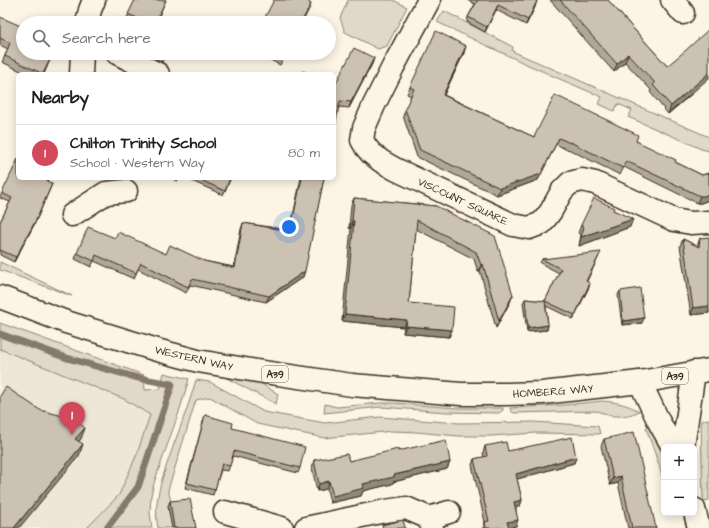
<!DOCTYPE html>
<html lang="en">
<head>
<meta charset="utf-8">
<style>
	body { margin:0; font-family:"Architects Daughter",sans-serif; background:#f6f6f6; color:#202124 }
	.controls { position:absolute; right:12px; bottom:12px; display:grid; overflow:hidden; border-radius:6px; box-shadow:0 2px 10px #0003 }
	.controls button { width:36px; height:36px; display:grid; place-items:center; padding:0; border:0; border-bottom:1px solid #e0e0e0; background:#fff; color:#202124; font:20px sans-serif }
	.you { position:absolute; left:289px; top:227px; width:14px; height:14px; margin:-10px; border:3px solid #fff; border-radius:50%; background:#1a73e8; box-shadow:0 0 0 6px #1a73e833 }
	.badge { display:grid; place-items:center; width:26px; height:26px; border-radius:50%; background:#d1495b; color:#fff; font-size:13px; font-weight:700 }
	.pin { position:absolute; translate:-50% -33px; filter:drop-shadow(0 1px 2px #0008) }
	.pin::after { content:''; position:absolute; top:21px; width:14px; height:12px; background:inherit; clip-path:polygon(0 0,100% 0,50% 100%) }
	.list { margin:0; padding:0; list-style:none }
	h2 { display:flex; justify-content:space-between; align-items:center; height:52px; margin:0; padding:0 16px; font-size:17px }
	h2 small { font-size:13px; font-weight:400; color:#757577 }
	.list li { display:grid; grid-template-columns:26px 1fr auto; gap:12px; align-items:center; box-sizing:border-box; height:56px; padding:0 16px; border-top:1px solid #e0e0e0 }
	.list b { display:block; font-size:15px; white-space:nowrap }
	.list p { margin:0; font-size:13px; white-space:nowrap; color:#757577 }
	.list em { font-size:13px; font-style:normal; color:#757577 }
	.icon { flex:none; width:22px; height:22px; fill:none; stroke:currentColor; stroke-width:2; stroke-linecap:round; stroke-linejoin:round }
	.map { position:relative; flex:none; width:709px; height:528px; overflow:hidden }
	.search { position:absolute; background:#fff; box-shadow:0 2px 10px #0003; left:16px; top:16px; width:320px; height:44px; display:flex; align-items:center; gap:10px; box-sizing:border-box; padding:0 14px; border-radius:22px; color:#757577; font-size:15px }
	.panel { position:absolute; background:#fff; box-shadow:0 2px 10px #0003; left:16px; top:72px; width:320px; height:108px; border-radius:6px }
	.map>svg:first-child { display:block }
	.built { fill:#eee6d6 }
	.green { fill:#e0d8c8; stroke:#8e8173 }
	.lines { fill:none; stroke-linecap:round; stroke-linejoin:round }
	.stream { stroke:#85796b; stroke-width:7 }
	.minor-casing { stroke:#3b2a1e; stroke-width:25 }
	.major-casing { stroke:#3b2a1e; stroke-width:25 }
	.minor { stroke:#fcf5e5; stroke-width:22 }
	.major { stroke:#fcf5e5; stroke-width:22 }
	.wall { fill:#afa79a; stroke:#3b2a1e }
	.shaded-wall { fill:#8f887d; stroke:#3b2a1e }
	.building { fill:#ccc2b3; stroke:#3b2a1e }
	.labels { text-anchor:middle; stroke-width:3; stroke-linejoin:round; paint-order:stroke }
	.shield { fill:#fcf5e5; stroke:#75675a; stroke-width:1 }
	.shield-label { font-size:10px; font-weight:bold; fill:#3b2a1e }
	.street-label { font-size:11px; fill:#3b2a1e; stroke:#fcf5e5 }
</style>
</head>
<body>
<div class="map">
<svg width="709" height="528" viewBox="0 0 709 528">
	<rect width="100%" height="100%" fill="#fcf5e5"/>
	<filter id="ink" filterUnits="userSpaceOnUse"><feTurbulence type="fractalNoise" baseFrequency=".025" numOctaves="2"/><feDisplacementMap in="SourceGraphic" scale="8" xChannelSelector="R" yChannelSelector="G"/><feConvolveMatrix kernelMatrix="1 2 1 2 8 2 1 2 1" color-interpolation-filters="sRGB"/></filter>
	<g filter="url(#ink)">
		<polygon class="built" points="0,349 124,399 150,415 137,454 119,495 87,528 0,528"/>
		<g class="green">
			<polygon points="348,0 393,0 407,7 387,46 378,49 345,32 340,18"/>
			<path d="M444,11L513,47L512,51L709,137V151L701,149L686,142L628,117L632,110L618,104L614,111L599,104L602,97C546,74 491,48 437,22Z"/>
			<polygon points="0,262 72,296 0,270"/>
			<polygon points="0,323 144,375 145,390 160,389 164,373 189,379 179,412 155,480 151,495 150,513 152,528 87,528 119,495 137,454 150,415 124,399 0,349"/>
			<polygon points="219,374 257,381 278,394 276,404"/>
			<path d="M196,380L210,382L264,412L325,423L380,417L459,423L533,422L598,426L600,434L536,433L491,436H458L416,432L393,431L324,438L257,424L210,397L196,400L168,490L172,505L168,506L172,528H158C152,499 165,471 174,444C182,423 190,401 196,380Z"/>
			<path d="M602,401C616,402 627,404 639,411L633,414L623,416H614L596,411L514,413L511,411L510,408L564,405Z"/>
			<polygon points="380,403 394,403 457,408 503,408 503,410 499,413 446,412 381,407 324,413 325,404 337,407"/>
			<polygon points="709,419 709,500 703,501 701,428 702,420"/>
			<polygon points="651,426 664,453 664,485 659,465 646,428"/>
		</g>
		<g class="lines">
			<g class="stream">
				<polyline points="0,334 67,358 138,378 171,384"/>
				<polyline points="107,528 138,487 172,385"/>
			</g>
			<defs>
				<g id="minor">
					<polyline points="429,0 393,67 374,105 364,128 362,140 366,147 371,153 381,161 395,169 513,225 529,228 542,223 551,211 562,191 570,183 582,180 595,183 674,220 691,223 709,222"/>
					<polyline points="672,0 683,13"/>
					<polyline points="87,23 90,10 94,0"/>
					<polyline points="117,53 158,74"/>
					<polyline points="81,74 82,53"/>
					<polyline points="72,215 106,193 126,191"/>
					<polyline points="640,382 659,422 673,447"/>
					<polyline points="683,447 694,372"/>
					<polyline points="694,509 699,528"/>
					<polyline points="225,512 282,528"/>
					<polyline points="429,518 449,512"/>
					<polyline points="306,528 385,511 406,508 429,518 432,528"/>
				</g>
				<polyline id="major" points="0,297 66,322 157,350 198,361 257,371 352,385 461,394 506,394 542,393 640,382 709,370"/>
			</defs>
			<use href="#minor" class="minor-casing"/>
			<use href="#major" class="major-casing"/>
			<use href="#minor" class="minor"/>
			<use href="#major" class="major"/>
		</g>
		<g class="wall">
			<polygon points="135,0 166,0 156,23 134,23 126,20"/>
			<polygon points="467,0 535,0 535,7 526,25 496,10 485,32 467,22 468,17 475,4"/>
			<polygon points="550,0 608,0 631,26 667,66 693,93 668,114 650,92 651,90 625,62 614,72"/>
			<polygon points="0,17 44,74 27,74 2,62 8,49 0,45"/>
			<polygon points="144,53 166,53 162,62"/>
			<polygon points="257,53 286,53 280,65"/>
			<polygon points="464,53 444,95 534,137 636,141 675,162 702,175 709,173 709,200 701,203 697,203 624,167 620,175 568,149 567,150 556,144 538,180 497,195 417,157 403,116 411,96 407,94 410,87"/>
			<polygon points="374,58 372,64 349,108 339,107 334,87"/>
			<polygon points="18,178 49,178 47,182 52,184 35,223 14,262 0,255 0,222 10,202 0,198 0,197 2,193"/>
			<polygon points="171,178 179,178 178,181"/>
			<polygon points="185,178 231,178 223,195"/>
			<polygon points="301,178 324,178 303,277 266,302 190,285 186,293 138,269 134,279 94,261 91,267 75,259 77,253 115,238 166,254 204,261 234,267 241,229 243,223 290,230"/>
			<polygon points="354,198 436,206 513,295 510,302 496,328 480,271 478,272 474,259 416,229 409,303 452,330 449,337 403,333 404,327 342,321 351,228 349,228 351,205"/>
			<polygon points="614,210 630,227 579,246 581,235 578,233 581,225"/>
			<polygon points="700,238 709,313 691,315 680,246 683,239 697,246"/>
			<polygon points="599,256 587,281 589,287 573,319 546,306 548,325 547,330 527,332 523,303 525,299 545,301 559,273 540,263 542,259"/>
			<polygon points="620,291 642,323 622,325 618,295"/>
			<polygon points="205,415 232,428 300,468 298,473 233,456 228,471 221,470 213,495 185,488"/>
			<polygon points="604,439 656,528 628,528 618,483 610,485 601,446"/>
			<polygon points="485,446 508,451 576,457 574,463 517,479 522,500 520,506 516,507 516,526 509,528 483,528 485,522 472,465 474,459 484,457 483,453"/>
			<polygon points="398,451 450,462 447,469 393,482 392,484 363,491 361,496 330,503 327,489 317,491 312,468 314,460 349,461"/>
			<polygon points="170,501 196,528 172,528 168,506"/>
		</g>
		<g class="shaded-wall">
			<polygon points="537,1 535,7 526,25 528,20"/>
			<polygon points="311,4 309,9 302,23 301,23"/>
			<polygon points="498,5 496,10 485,32 487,27"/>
			<polygon points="466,46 464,53 440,102 443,95"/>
			<polygon points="53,53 44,74 43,74"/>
			<polygon points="628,54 625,62 614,72 617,64"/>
			<polygon points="374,58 372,64 349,108 351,102"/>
			<polygon points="709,73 709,78 668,114 671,106"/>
			<polygon points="559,138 538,180 497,195 500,188"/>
			<polygon points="52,184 35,223 14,262 16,257"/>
			<polygon points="709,194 709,200 701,203 697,203 700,196"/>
			<polygon points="633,219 630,227 579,246 581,237"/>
			<polygon points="352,221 354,221 351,228 349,228"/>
			<polygon points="483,264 480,271 478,272 481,265"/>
			<polygon points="305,271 303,277 266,302 269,296"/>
			<polygon points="590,283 589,287 573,319 575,315"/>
			<polygon points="513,295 510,302 496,328 499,321"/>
			<polygon points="709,306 709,313 691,315 693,308"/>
			<polygon points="345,314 407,320 404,327 342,321"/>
			<polygon points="644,318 642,323 622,325 623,321"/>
			<polygon points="548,325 547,330 527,332 528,328"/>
			<polygon points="406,326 452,330 449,337 403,333"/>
			<polygon points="85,428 81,439 71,450 75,439"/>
			<polygon points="83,444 79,456 19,528 14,528"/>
			<polygon points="576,457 574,463 514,480 516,474"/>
			<polygon points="450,462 447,469 393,482 392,484 363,491 361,496 330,503 333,496 363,484 394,475"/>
			<polygon points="621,476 618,483 610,485 613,478"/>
			<polygon points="329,481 327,489 317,491 319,484"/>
			<polygon points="522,500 520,506 512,508 514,502"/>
			<polygon points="518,520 516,526 508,528 507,522"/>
		</g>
		<g class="building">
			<polygon points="135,0 166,0 155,23 148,23 128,14"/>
			<polygon points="274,0 311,0 309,3 311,4 301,23 262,23"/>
			<polygon points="478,0 535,0 537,1 528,20 498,5 487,27 468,17"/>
			<polygon points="560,0 608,0 631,26 667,66 685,51 709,29 709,73 671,106 653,85 655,83 628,54 617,64"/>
			<polygon points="0,17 23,27 23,53 53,53 43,74 5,56 10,43 0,38"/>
			<polygon points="436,31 466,46 443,95 534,137 555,95 638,135 636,141 676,160 675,162 702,175 709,173 709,194 704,196 700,196 626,161 623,168 570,142 570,143 559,138 541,174 500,188 420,150 405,109 414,89 410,87"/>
			<polygon points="354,48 374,58 351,102 340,101 334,132 334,87"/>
			<polygon points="154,53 165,53 163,58"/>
			<polygon points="268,53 286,53 282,60"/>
			<polygon points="135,71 140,74 133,74"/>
			<polygon points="303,71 309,74 301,74"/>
			<polygon points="18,159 18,178 49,178 47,181 52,184 37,218 16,257 0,250 0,222 12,198 2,193"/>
			<polygon points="196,178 230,178 225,191"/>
			<polygon points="302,178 324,178 305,271 269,296 192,279 188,287 141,263 136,273 96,255 94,261 77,253 88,227 115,238 118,232 166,254 170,245 204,261 235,268 243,223 290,231"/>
			<polygon points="354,198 436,206 495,236 513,295 499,321 483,264 481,265 476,252 417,220 409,303 454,307 452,330 406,326 407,320 345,314 354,221 352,221"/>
			<polygon points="594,198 614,208 613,210 633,219 581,237 584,227 581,225"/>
			<polygon points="709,237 709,306 693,308 683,239 699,247 700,238"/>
			<polygon points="601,252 586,281 590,283 575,315 545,301 548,325 528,328 525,299 545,301 561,269 542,259"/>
			<polygon points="640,288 644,318 623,321 620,291"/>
			<polygon points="6,387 40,410 63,416 67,413 85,428 75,439 83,444 14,528 0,528 0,396"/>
			<polygon points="205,415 233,423 232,428 305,447 300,468 234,451 230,466 222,464 215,490 187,483"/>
			<polygon points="634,432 656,528 632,528 621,476 613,478 604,439"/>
			<polygon points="572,437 576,457 516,474 522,500 514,502 518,520 507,522 509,528 486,528 485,522 489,521 474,459 487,456 485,446 506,442 508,451"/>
			<polygon points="446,440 450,462 394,475 394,477 363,484 364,488 333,496 329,481 319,484 314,460 347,454 349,461 398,449 398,451"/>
			<polygon points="190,499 196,528 174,528 170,501"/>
			<polygon points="403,520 405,528 383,528 382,525"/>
		</g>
	</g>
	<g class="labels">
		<g class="shield">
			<rect x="262" y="366" width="26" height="16" rx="3"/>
			<rect x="662" y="368" width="26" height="16" rx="3"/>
		</g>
		<g class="shield-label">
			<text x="275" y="378">A39</text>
			<text x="675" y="380">A39</text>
		</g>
		<g class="street-label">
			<text transform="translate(463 201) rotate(25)" y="4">VISCOUNT SQUARE</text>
			<text transform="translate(194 358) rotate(13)" y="4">WESTERN WAY</text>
			<text transform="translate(553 391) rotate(-4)" y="4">HOMBERG WAY</text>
		</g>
	</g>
</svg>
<div class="controls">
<button>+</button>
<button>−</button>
</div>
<div class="you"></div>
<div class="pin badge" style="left:72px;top:435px">1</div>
<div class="search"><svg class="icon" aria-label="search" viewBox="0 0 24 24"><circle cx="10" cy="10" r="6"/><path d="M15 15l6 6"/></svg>Search here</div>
<section class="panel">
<h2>Nearby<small></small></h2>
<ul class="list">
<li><span class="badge">1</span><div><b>Chilton Trinity School</b><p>School · Western Way</p></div><em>80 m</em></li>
</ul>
</section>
</div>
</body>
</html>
